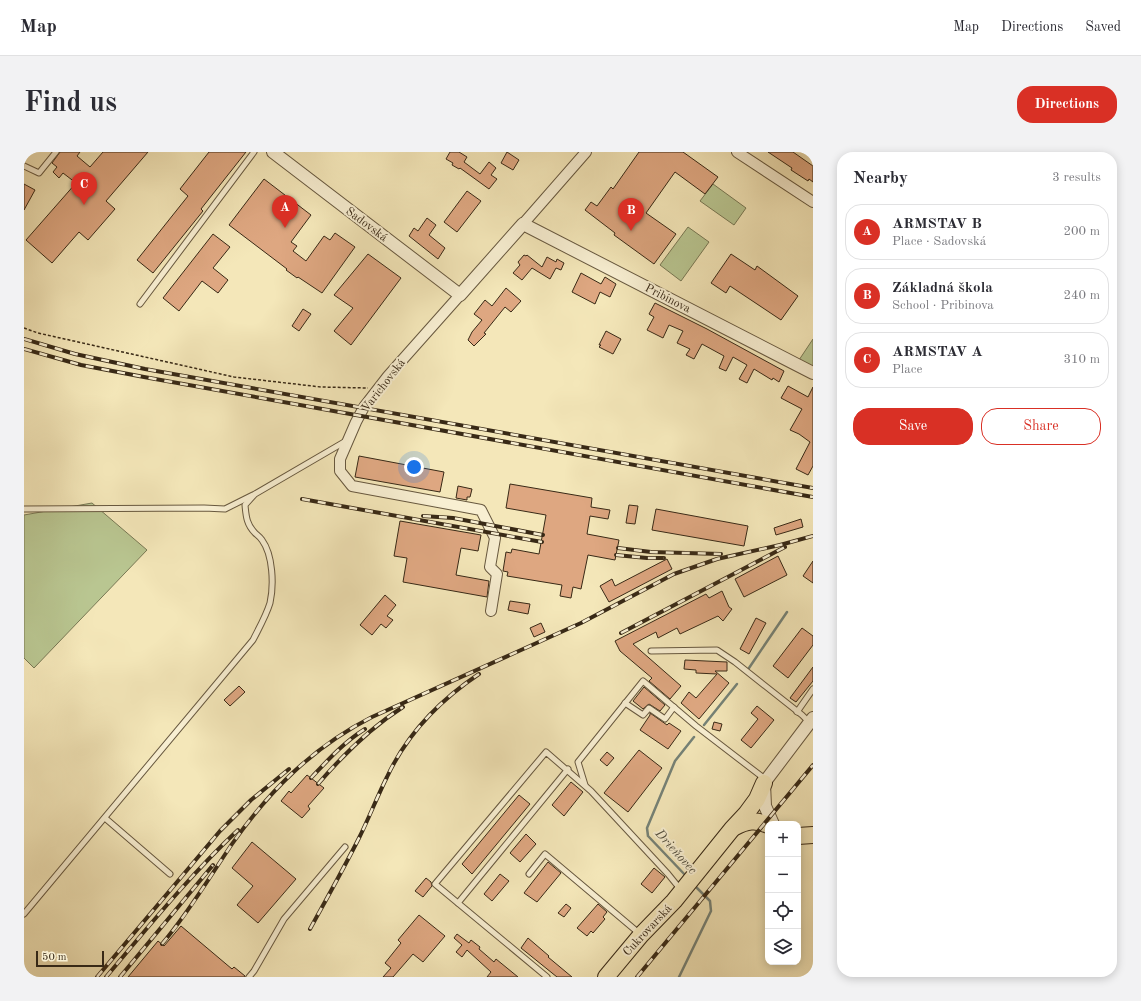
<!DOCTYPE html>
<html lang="en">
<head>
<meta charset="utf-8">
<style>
	body { margin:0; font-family:"Old Standard TT",serif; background:#f2f2f3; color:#2b2b33 }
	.controls { position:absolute; right:12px; bottom:12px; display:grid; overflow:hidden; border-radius:8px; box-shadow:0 2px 10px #0003 }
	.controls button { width:36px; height:36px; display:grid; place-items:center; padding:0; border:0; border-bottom:1px solid #e1e1e2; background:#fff; color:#2b2b33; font:20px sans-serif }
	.scale { position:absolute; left:12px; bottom:10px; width:68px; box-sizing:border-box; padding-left:4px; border:2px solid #382916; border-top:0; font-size:11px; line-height:14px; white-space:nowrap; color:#382916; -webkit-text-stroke:3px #f8efd2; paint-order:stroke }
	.you { position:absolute; left:390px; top:315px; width:14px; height:14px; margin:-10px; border:3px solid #fff; border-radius:50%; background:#1a73e8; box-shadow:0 0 0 6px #1a73e833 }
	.badge { display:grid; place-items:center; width:26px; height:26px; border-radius:50%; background:#d93025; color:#fff; font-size:13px; font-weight:700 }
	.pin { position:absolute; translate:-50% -33px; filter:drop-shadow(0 1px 2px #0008) }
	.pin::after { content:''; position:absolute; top:21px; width:14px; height:12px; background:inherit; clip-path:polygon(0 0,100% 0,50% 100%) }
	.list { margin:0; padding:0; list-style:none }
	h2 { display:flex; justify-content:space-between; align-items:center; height:52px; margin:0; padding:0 16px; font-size:17px }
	h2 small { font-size:13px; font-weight:400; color:#7c7c81 }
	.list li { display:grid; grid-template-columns:26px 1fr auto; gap:12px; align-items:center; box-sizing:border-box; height:56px; margin:0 8px 8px; padding:0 8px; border:1px solid #e1e1e2; border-radius:16px }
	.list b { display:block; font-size:15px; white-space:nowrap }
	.list p { margin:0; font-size:13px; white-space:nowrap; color:#7c7c81 }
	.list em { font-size:13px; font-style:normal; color:#7c7c81 }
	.actions { display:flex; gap:8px; padding:12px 16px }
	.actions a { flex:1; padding:9px 0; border:1px solid #d93025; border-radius:16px; text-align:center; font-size:14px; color:#d93025 }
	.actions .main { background:#d93025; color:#fff }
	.icon { flex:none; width:22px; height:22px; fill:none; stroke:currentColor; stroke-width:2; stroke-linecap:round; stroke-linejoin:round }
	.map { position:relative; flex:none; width:789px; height:825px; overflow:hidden; border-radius:16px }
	header { display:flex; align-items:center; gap:24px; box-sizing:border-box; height:56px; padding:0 20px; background:#fff; border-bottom:1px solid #e1e1e2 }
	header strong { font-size:19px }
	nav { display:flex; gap:22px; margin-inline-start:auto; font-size:14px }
	.intro { display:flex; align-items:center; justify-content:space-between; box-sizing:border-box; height:96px; padding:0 24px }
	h1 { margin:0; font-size:28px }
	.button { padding:10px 18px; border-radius:16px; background:#d93025; color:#fff; font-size:14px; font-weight:700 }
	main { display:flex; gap:24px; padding:0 24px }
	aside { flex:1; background:#fff; border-radius:16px; box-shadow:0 2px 10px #0003 }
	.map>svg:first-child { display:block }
	.green { fill:#b9c691; stroke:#787854 }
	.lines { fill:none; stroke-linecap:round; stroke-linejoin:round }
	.stream { stroke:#758277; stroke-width:2.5 }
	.building { fill:#dea781; stroke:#382916 }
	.service-casing { stroke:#67583f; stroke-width:7 }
	.minor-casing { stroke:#67583f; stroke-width:12 }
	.tertiary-casing { stroke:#67583f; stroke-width:14 }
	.primary-casing { stroke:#382916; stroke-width:18 }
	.path { stroke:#382916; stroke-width:1.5; stroke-dasharray:3 2; stroke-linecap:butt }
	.service { stroke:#f8efd2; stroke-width:5 }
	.minor { stroke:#f8efd2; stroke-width:10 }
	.tertiary { stroke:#f8efd2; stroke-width:12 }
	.primary { stroke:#f4e7b9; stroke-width:16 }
	.rail-casing { stroke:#382916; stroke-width:4 }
	.rail { stroke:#f8efd2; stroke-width:2.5; stroke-dasharray:8; stroke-linecap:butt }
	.labels { text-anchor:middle; stroke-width:4; stroke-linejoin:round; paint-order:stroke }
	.street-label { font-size:12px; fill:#382916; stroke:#f8efd2 }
	.water-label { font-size:13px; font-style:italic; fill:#524e3e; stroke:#f8efd2 }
</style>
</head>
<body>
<header>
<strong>Map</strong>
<nav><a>Map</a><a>Directions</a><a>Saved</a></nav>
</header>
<div class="intro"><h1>Find us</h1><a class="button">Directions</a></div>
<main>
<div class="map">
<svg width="789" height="825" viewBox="0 0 789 825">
	<rect width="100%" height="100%" fill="#f4e7b9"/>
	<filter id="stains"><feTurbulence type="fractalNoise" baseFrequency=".005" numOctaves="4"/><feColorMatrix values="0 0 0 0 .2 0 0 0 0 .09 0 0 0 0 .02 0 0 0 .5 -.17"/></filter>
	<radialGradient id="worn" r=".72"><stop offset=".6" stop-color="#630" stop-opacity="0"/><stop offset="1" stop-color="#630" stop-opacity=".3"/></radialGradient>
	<g class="green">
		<polygon points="689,32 722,56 710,73 676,49"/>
		<polygon points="664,75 685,90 657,129 636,113"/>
		<polygon points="789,187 789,215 775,208"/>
		<polygon points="68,351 123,398 10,516 0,506 0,363"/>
	</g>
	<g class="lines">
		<g class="stream">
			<polyline points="725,516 763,460"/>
			<polyline points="680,573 713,532"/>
			<polyline points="663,725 624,684 623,676 651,609 670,585"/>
			<polyline points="655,825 687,759 686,749 670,733"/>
		</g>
	</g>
	<g class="building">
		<polygon points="36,0 56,0 53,4 66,15 79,0 124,0 82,49 91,57 64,88 55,80 28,111 2,88 52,31 39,21 35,26 29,20 33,15 28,11"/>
		<polygon points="185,0 222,0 177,57 179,59 129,121 113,108 164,44 156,37"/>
		<polygon points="426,0 435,0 443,5 440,10 456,22 465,10 472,16 467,23 473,27 465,37 436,16 435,17 428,13 429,11 422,7"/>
		<polygon points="483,0 495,8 489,18 477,11"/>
		<polygon points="615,0 659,0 694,25 681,42 651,20 622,61 652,82 630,112 590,83 591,81 561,58 567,50 573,54 587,35 589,37"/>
		<polygon points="744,0 769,0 789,14 789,30 785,27 784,29 767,18 768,16"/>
		<polygon points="240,27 287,63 267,90 273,94 269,99 282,109 300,84 306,88 311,81 331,95 298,141 274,125 273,126 262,118 263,117 205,73"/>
		<polygon points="0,32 11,38 0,58"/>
		<polygon points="443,39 457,49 433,80 420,70"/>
		<polygon points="403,66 412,73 405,83 421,96 414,107 385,84 390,76 394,79"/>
		<polygon points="189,82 206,95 189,116 204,128 194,141 178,129 155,159 139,146"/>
		<polygon points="344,102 377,126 327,193 310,179 329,156 310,143"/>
		<polygon points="707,102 731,118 733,114 774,144 757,168 706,134 702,141 687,131"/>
		<polygon points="500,103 502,104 503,103 518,115 523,105 532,110 533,107 540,111 537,118 532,116 526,127 508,116 498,128 489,121 496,113 494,110"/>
		<polygon points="557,121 577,132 581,125 592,132 586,145 576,140 571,152 548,140"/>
		<polygon points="482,136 497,149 487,160 481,155 460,181 462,182 450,194 444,188 448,180 458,168 450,162 461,148 468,154"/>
		<polygon points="631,151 683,177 760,219 755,230 749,226 748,228 730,217 723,231 715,227 723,213 709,205 702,219 695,216 700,204 678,192 670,207 662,203 666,197 653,191 659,179 645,173 639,186 623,178 630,165 625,162"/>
		<polygon points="279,157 287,162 275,179 268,174"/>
		<polygon points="582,179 597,187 589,202 575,195 577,193 575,193"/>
		<polygon points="764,234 784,245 789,235 789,314 784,323 772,317 786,290 775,282 766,278 778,257 757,246"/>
		<polygon points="335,304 420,320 416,340 331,325"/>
		<polygon points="486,332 568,346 567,355 586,358 584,367 566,364 563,382 595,388 591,408 564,403 557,437 549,435 547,446 536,444 538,433 483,424 484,420 479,419 482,400 487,401 488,397 515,402 522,363 482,356"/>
		<polygon points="434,334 448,337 446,345 443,345 443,348 432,346"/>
		<polygon points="605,353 614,354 611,372 602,371"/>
		<polygon points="632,357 724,374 720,394 628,378"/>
		<polygon points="777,367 779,375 752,383 750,376"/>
		<polygon points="376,369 457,383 454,399 437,396 432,423 465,429 463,445 379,430 383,406 370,404"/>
		<polygon points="754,404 763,423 720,445 711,427"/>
		<polygon points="643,407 648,417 585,450 576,434 588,427 591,434"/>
		<polygon points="789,409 789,431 779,424"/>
		<polygon points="698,439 705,455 708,457 699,469 694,464 656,482 653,476 634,486 632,480 609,492 657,534 646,547 625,529 628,526 596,499 591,489 682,442 685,446"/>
		<polygon points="361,443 372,453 363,464 369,468 362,476 357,472 348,483 336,473"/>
		<polygon points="486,449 506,452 504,462 484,458"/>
		<polygon points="732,466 742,471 725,502 716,497"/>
		<polygon points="517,471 521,480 510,485 506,476"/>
		<polygon points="778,476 789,484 789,493 764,526 749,514"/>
		<polygon points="661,508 703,510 703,519 691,519 705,531 675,567 657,551 665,540 672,546 693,522 672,521 672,518 660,517"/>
		<polygon points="789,515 789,529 772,550 766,546"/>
		<polygon points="215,534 221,540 206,554 200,548"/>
		<polygon points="620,535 641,553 636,559 625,552 619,557 609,549"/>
		<polygon points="733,554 750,568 727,596 717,588 734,567 727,561"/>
		<polygon points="626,561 643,573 645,571 657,579 644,597 616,578 626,563"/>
		<polygon points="690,570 698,572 696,579 688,577"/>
		<polygon points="615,598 638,616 604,660 580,641"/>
		<polygon points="583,600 590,606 583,614 576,608"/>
		<polygon points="283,623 300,636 284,654 286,657 278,666 257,649 265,639 267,641"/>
		<polygon points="547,630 559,640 540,664 528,653"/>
		<polygon points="495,643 506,652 448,722 438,712"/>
		<polygon points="502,682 512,692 496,710 486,701"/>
		<polygon points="228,690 272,727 234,771 213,753 229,734 208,716"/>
		<polygon points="524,710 537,721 513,750 500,741"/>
		<polygon points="630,716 641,725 628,741 617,732"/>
		<polygon points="476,722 485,729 468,749 460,742"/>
		<polygon points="402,726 407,730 408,734 399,745 391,739"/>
		<polygon points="542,752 547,756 540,765 534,761"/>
		<polygon points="574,752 583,760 579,765 581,767 569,781 567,779 563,784 553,776"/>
		<polygon points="395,763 421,784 399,810 389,802 369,825 359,825 367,816 361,811 377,791 374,788"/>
		<polygon points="157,774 208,817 210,815 221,824 221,825 104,825 134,789 140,794"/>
		<polygon points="433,782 445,791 447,788 456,795 455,797 470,810 472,807 494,825 463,825 467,820 443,798 438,805 432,800 438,793 430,786"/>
		<polygon points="504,786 525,804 524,805 548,825 533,825 497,796"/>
	</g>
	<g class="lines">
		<defs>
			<g id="service">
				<polyline points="0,14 15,21 32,0"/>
				<polyline points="116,152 230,0"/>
				<polyline points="0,357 180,356 201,357 229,343"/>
				<polyline points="627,499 693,498 711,510 778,563 785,570"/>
				<polyline points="601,551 619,563 625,556 641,567 650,555"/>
				<polyline points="773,560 789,537"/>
				<polyline points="561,633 554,610 619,529 672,574 741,627"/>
				<polyline points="81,666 146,722"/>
				<polyline points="505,722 521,702 616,782"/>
				<polyline points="434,751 544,617"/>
				<path d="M0,762L229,488C235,476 242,464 246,451C250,433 249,403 238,388C236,385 233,383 231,381C223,373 222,365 221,353L231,342L322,289"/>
				<polyline points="225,825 230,819 260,767 321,695"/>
				<polyline points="523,825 411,732 522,600 567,639 644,722 657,738"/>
			</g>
			<g id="minor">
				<polyline points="713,0 789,50"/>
				<polyline points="499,72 562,0"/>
				<polyline points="436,143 364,224 340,255 332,270 316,307 316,319 328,334 457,358 471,386 466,415 473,422 467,459"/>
			</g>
			<g id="tertiary">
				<polyline points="249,0 436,143 499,72 789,221"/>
				<polyline points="749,672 741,654 740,631 789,566"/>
			</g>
			<g id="primary">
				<path d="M711,675C722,669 732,667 744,673"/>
				<polyline points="774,684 789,683"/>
				<polyline points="582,825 617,783 650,749 708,677 722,662 733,647 740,631"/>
			</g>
		</defs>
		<use href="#service" class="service-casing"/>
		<use href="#minor" class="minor-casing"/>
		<use href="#tertiary" class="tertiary-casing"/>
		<use href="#primary" class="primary-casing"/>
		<polyline class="path" points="0,176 14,181 210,225 297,235 344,236"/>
		<use href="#service" class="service"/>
		<use href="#minor" class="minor"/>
		<use href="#tertiary" class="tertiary"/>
		<use href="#primary" class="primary"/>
		<defs>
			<g id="rail">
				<polyline points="0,187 51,202 121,217 789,336"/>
				<polyline points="0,197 57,213 120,225 789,345"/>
				<polyline points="278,347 518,390"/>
				<polyline points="399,364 429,366 519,383"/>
				<polyline points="594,396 627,400 697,402"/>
				<polyline points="592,403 623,406 640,406"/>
				<polyline points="597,481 761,395"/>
				<path d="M287,626C304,608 320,590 341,577"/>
				<path d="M294,632C319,603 346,576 379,555"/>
				<path d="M286,777C303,746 320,716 335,686C345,666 353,645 363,625C383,582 416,548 455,522"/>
				<path d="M138,792C165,760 185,726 208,692C246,638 289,595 348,565L557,471L650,422L693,407L756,393L789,384"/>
				<polyline points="73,825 196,679 227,648 265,617"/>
				<path d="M82,825C125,774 166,723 214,678"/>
				<polyline points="96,825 189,713"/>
				<polyline points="613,825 789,613"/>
			</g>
		</defs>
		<use href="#rail" class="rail-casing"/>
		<use href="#rail" class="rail"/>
	</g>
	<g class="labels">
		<g class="street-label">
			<text transform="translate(343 72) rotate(37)" y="4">Sadovská</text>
			<text transform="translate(644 146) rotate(27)" y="4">Pribinova</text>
			<text transform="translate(359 233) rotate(-52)" y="4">Varichovská</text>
			<text transform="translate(623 778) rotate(-47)" y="4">Cukrovarská</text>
		</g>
		<g class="water-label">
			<text transform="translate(653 699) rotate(48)" y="5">Drieňovec</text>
		</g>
	</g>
	<rect width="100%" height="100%" filter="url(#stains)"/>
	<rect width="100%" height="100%" fill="url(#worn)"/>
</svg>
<div class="controls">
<button>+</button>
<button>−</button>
<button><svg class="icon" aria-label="locate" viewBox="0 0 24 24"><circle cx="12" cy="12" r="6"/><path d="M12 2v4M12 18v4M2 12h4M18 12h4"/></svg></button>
<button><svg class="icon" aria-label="layers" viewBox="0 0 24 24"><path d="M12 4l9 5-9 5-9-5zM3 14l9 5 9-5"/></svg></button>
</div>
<div class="scale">50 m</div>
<div class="you"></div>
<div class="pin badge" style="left:261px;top:76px">A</div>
<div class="pin badge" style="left:607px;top:79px">B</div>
<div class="pin badge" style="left:60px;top:53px">C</div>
</div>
<aside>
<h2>Nearby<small>3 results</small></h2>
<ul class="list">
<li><span class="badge">A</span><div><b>ARMSTAV B</b><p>Place · Sadovská</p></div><em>200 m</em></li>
<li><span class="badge">B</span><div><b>Základná škola</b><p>School · Pribinova</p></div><em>240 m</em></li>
<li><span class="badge">C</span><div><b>ARMSTAV A</b><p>Place</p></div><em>310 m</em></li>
</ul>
<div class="actions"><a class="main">Save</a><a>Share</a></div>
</aside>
</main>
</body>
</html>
